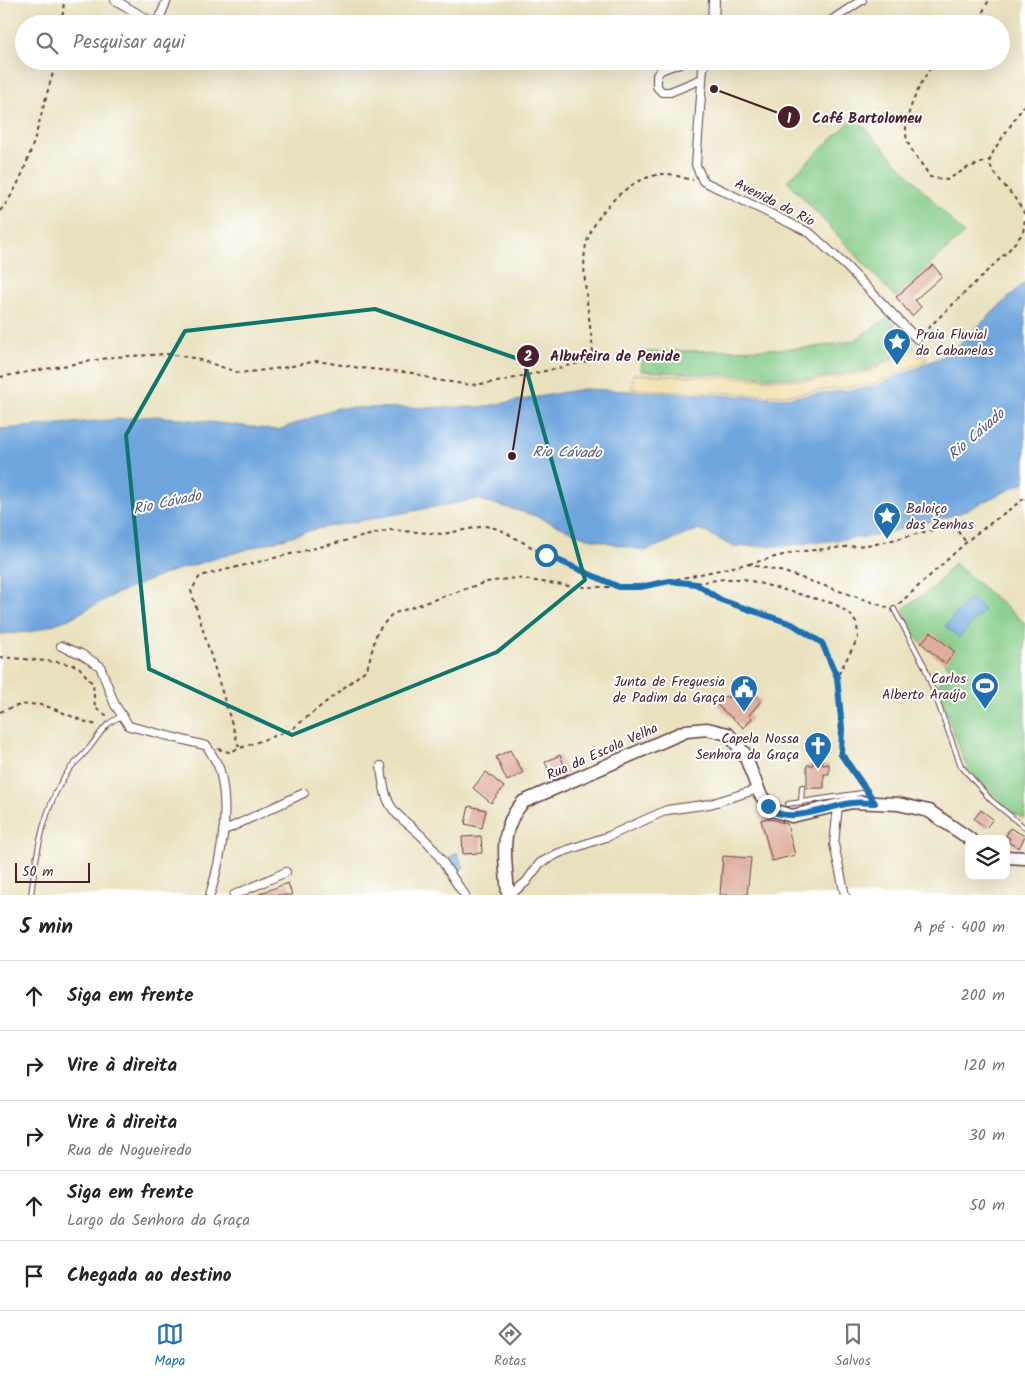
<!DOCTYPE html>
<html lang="pt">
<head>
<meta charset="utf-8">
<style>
	body { margin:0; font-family:Kalam,sans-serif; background:#f2f2f2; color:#222 }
	.controls { position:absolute; right:15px; bottom:15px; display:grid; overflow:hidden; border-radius:10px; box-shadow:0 5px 20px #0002 }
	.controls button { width:45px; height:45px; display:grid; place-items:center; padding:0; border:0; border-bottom:1px solid #e0e0e0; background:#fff; color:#222; font:25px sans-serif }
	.scale { position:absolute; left:15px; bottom:12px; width:75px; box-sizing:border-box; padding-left:5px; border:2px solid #4a1f2b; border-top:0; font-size:14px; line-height:18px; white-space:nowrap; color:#4a1f2b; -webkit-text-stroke:4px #fff; paint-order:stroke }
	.stop { position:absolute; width:15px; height:15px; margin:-11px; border:4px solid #1f6fb2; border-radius:50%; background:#fff }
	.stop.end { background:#1f6fb2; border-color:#fff; box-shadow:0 1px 5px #0008 }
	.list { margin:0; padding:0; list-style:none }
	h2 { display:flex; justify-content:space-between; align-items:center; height:65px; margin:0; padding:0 20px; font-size:21px }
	h2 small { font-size:16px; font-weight:400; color:#767676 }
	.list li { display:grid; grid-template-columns:32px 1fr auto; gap:15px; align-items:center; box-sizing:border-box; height:70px; padding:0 20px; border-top:1px solid #e0e0e0 }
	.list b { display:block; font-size:19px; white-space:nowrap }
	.list p { margin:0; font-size:16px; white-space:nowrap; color:#767676 }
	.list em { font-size:16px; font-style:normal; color:#767676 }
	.icon { flex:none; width:28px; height:28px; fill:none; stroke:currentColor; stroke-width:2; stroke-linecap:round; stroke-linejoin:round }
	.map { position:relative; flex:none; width:1025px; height:895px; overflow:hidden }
	.search { position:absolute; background:#fff; box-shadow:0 5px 20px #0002; left:15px; right:15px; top:15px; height:55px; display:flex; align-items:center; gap:12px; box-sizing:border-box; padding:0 18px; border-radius:28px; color:#767676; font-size:19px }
	.sheet { height:415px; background:#fff }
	nav { display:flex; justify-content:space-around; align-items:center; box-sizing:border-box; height:70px; border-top:1px solid #e0e0e0; background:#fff; font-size:14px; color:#767676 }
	nav a { display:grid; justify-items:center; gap:2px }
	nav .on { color:#1f6fb2 }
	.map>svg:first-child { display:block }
	.green { fill:#84cb87; stroke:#677559 }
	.sand { fill:#eeda9e; stroke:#9c7c64 }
	.water { fill:#6ea5dd; stroke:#5c6284 }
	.building { fill:#dead9c }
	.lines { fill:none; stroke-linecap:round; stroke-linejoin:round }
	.service-casing { stroke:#623c41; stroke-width:6 }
	.minor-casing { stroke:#623c41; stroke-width:10 }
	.tertiary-casing { stroke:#623c41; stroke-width:12 }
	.primary-casing { stroke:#623c41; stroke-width:15 }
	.path { stroke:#623c41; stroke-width:2; stroke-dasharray:4 4; stroke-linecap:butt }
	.service { stroke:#fff; stroke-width:4 }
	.minor { stroke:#fff; stroke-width:8 }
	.tertiary { stroke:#fff; stroke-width:10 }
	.primary { stroke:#fff; stroke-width:12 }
	.route { stroke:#1f6fb2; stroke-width:6 }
	.marked { fill:none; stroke:#0f766e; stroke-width:4; stroke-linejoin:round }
	.labels { text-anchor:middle; stroke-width:4; stroke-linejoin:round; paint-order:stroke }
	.street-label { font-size:14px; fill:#4a1f2b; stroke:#fff }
	.poi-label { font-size:14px; fill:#4a1f2b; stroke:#fff; text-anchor:end }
	.water-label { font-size:15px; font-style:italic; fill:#5a5b7b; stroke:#fff }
	.leader { fill:none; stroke:#4a1f2b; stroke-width:2 }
	.callout-dot { fill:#4a1f2b; stroke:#fff; stroke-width:2 }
	.mark-label { font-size:15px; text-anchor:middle; font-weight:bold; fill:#fff }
	.callout-label { font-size:15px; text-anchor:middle; font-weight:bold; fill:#4a1f2b; stroke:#fff; stroke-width:4; stroke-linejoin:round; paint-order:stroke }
</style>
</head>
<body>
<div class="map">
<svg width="1025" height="895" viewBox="0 0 1025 895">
	<rect width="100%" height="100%" fill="#fff"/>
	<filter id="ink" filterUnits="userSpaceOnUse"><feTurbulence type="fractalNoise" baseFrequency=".02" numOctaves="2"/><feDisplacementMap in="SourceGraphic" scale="10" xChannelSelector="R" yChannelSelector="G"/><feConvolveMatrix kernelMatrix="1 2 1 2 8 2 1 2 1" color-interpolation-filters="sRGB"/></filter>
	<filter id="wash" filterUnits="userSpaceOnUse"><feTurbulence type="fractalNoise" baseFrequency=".0096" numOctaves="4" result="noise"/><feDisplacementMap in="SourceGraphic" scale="20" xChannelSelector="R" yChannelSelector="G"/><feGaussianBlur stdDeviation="1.12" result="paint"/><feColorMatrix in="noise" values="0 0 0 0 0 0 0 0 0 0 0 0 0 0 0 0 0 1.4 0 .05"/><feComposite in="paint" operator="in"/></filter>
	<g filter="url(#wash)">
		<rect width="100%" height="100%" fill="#e9e1be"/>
		<g class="green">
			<polygon points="855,117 964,234 895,297 787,181"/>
			<polygon points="888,318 914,347 867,370 811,379 641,371 642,352 809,348 853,341"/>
			<polygon points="954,563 1025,623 1025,819 1010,811 967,768 936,686 951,669 909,632 904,608 934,587"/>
		</g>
		<polygon class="sand" points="916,349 927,360 873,384 786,395 632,389 633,374 811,381 868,372"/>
		<g class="water">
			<polygon points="1025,282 1025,482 958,514 874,536 781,546 732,546 699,529 645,551 584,537 533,515 477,499 316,529 173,571 113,595 69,619 31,632 0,634 0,429 156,416 278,430 337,408 481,407 583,389 786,398 874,387 950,353"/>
			<polygon points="970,598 984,610 959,638 945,626"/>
			<polygon points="457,852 464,867 457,872 447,859"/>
		</g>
		<g id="blocks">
			<g class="building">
				<polygon points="933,265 942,276 915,300 921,307 912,316 896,297"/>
				<polygon points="931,632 955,652 945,664 921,643"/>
				<polygon points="740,683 761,701 749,715 752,718 744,728 717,705 725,696 728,698"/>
				<polygon points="510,750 523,773 507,781 496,757"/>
				<polygon points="560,755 568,774 553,780 545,762"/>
				<polygon points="813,759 822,759 822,765 829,764 829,774 824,774 824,788 807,788 807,765 813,765"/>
				<polygon points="486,772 504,787 491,803 473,788"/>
				<polygon points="469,806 486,810 482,828 465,824"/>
				<polygon points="981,810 993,819 986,828 974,819"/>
				<polygon points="767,818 787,824 795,855 772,861 761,820"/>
				<polygon points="1010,828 1025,836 1019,848 1008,842 1010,838 1006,836"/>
				<polygon points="481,836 482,853 463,854 462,837"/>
				<polygon points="723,856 751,858 747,895 720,895"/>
				<polygon points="288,883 292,895 261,895 261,893"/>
			</g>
		</g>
	</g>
	<g filter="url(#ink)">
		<use href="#blocks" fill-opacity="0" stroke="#623c41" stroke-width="1"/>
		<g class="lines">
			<defs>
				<g id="service">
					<polyline points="894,609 924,665 961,766 991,800 1025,828"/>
					<polyline points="841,754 874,801"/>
					<polyline points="801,803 802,787"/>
					<polyline points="788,804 868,792"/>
					<path d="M31,895C36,853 44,805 69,770C75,762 84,755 90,747C101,733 105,722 123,716"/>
				</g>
				<g id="minor">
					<polyline points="115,0 152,22 159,19 167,0"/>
					<polyline points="826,24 862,0"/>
					<polyline points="685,61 661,70 657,75 657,87 662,92 670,92 702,79"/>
					<polyline points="707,61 703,68 696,165 703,181 810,233 846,266 917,339"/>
					<path d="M61,646L81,654L100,666L115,705L129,726L207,746C211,754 218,763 220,771C230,812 222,855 210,895"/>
					<path d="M381,766C386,822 401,811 432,847C444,862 453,880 465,895"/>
					<polyline points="838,806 834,844 845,895"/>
					<polyline points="223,831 304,793"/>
					<polyline points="234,895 286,872"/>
					<polyline points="510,895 526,882 540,863 559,853 609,836 667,810 710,804 758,789"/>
				</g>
				<polyline id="tertiary" points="713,24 714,0"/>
				<g id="primary">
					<polyline points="1006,857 1025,858"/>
					<path d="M508,895C506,859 497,831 523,802L686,731L707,729L728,734L744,753L760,794L772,810L792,816L852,802L898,804L929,811L970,839"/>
				</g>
			</defs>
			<use href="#service" class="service-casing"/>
			<use href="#minor" class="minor-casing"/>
			<use href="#tertiary" class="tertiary-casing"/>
			<use href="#primary" class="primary-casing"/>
			<g class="path">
				<polyline points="62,24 64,0"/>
				<polyline points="973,24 978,21 989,0"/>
				<path d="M935,61C922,80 901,117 907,140C911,152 924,166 930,177L947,180L967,168L990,160"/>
				<path d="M1025,104L994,150L989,163C998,182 1016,195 1025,215"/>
				<path d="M0,211C33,172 40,108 57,61"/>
				<polyline points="922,334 1007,252 1023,233 1025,219"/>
				<path d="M0,377L113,357L167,354L194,358L240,373L282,368L317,361L360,368L413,373L436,380L471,385L497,382L588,361L593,352C591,325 580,269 586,245C595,212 629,177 663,174C673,173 684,179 693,180"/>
				<polyline points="749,564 794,552 876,544 953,525 966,542"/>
				<polyline points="672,581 696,583 724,579 744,579 835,604 850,614 857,624 858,638 837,677 841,747"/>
				<polyline points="697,584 721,600 734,606 792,624 822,643 837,677"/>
				<polyline points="899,604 973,536 1025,498"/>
				<polyline points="0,657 58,662 78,666 93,684 95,708 109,717"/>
				<path d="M0,712C44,692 58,716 97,725"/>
				<polyline points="239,747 191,591 200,576 390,530 443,534 485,526 499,529 546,555 616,586"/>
				<polyline points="218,749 229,752 291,730 367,669 377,632 392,614 486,582 516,578 576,587 640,587 747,564 784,572 889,608"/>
			</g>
			<use href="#service" class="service"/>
			<use href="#minor" class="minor"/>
			<use href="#tertiary" class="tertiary"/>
			<use href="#primary" class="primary"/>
		</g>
	</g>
	<g class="lines" filter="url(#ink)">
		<path class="route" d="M546,555L619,587H640L670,581L696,584L721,600L792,624L822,643L837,677L842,728L841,754L875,803C867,803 859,802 851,803C830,806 783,827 768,806"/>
	</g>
	<path class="marked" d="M375,309L524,361L585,580L497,652L292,735L149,669L126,435L185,331Z"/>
	<defs>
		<symbol id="sight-pin" viewBox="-11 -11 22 30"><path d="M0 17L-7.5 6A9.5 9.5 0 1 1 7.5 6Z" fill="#1f6fb2" stroke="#fff"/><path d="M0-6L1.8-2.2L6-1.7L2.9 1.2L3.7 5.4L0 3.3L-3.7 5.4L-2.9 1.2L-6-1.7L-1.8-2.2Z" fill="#fff"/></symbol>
		<symbol id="stadium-pin" viewBox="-11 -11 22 30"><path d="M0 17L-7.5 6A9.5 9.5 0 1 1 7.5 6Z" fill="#1f6fb2" stroke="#fff"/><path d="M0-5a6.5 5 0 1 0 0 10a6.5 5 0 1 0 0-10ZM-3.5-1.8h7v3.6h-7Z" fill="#fff"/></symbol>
		<symbol id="civic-pin" viewBox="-11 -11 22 30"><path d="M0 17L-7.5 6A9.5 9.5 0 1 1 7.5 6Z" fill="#1f6fb2" stroke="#fff"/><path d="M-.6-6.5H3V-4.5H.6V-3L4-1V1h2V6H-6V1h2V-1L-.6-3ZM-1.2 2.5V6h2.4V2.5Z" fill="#fff"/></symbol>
		<symbol id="church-pin" viewBox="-11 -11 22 30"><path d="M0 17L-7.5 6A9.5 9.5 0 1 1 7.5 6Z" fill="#1f6fb2" stroke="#fff"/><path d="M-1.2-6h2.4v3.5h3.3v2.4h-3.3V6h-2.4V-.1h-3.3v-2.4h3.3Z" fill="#fff"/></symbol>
	</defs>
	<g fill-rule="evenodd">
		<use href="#sight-pin" x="881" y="326" width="32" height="43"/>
		<use href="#sight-pin" x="871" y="500" width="32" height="43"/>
		<use href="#stadium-pin" x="969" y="670" width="32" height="43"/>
		<use href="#civic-pin" x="728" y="673" width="32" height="43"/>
		<use href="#church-pin" x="802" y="730" width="32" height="43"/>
	</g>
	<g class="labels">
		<g class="street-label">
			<text transform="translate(775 202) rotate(27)" y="5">Avenida do Rio</text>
			<text transform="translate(602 751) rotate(-24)" y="5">Rua da Escola Velha</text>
		</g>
		<g class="poi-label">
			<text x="916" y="339" text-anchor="start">Praia Fluvial<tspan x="916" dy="16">da Cabanelas</tspan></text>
			<text x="906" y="513" text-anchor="start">Baloiço<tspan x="906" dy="16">das Zenhas</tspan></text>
			<text x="966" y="683">Carlos<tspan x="966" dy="16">Alberto Araújo</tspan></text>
			<text x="725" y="686">Junta de Freguesia<tspan x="725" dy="16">de Padim da Graça</tspan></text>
			<text x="799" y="743">Capela Nossa<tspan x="799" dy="16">Senhora da Graça</tspan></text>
		</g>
		<g class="water-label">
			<text transform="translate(976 434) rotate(-41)" y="5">Rio Cávado</text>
			<text transform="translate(567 452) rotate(1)" y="5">Rio Cávado</text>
			<text transform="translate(167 502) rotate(-12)" y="5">Rio Cávado</text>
		</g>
	</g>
	<path class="leader" d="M714 89L789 117M512 456L528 356"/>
	<g class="callout-dot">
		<circle cx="714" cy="89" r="5"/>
		<circle cx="512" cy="456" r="5"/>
		<circle cx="789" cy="117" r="12"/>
		<circle cx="528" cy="356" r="12"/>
	</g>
	<g class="mark-label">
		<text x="789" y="123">1</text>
		<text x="528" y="361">2</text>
	</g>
	<g class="callout-label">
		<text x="867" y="123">Café Bartolomeu</text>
		<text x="615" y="361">Albufeira de Penide</text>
	</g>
</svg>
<div class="controls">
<button><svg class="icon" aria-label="layers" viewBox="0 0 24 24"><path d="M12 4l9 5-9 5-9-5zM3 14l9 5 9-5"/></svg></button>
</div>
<div class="scale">50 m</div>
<div class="stop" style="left:546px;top:555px"></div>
<div class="stop end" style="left:768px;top:806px"></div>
<div class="search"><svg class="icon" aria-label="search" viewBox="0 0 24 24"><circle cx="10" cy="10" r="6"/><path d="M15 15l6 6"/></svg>Pesquisar aqui</div>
</div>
<section class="sheet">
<h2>5 min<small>A pé · 400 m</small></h2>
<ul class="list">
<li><svg class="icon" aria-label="ahead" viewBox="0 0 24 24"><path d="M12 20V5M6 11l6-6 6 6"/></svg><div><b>Siga em frente</b></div><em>200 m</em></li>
<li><svg class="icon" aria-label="right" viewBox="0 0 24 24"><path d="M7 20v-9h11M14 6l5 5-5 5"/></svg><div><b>Vire à direita</b></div><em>120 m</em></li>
<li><svg class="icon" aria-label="right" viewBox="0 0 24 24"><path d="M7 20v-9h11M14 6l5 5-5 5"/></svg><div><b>Vire à direita</b><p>Rua de Nogueiredo</p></div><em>30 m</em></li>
<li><svg class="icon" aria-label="ahead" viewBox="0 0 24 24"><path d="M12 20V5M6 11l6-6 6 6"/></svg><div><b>Siga em frente</b><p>Largo da Senhora da Graça</p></div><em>50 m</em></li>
<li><svg class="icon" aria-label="arrive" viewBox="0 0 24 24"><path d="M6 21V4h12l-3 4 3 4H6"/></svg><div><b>Chegada ao destino</b></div></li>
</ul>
</section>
<nav>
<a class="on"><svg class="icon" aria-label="map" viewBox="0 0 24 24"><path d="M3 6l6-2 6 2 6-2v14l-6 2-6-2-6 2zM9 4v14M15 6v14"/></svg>Mapa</a>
<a><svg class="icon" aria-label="directions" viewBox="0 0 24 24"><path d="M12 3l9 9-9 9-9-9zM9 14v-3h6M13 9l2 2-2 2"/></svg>Rotas</a>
<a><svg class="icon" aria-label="saved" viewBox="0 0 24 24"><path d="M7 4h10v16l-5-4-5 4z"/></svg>Salvos</a>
</nav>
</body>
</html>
